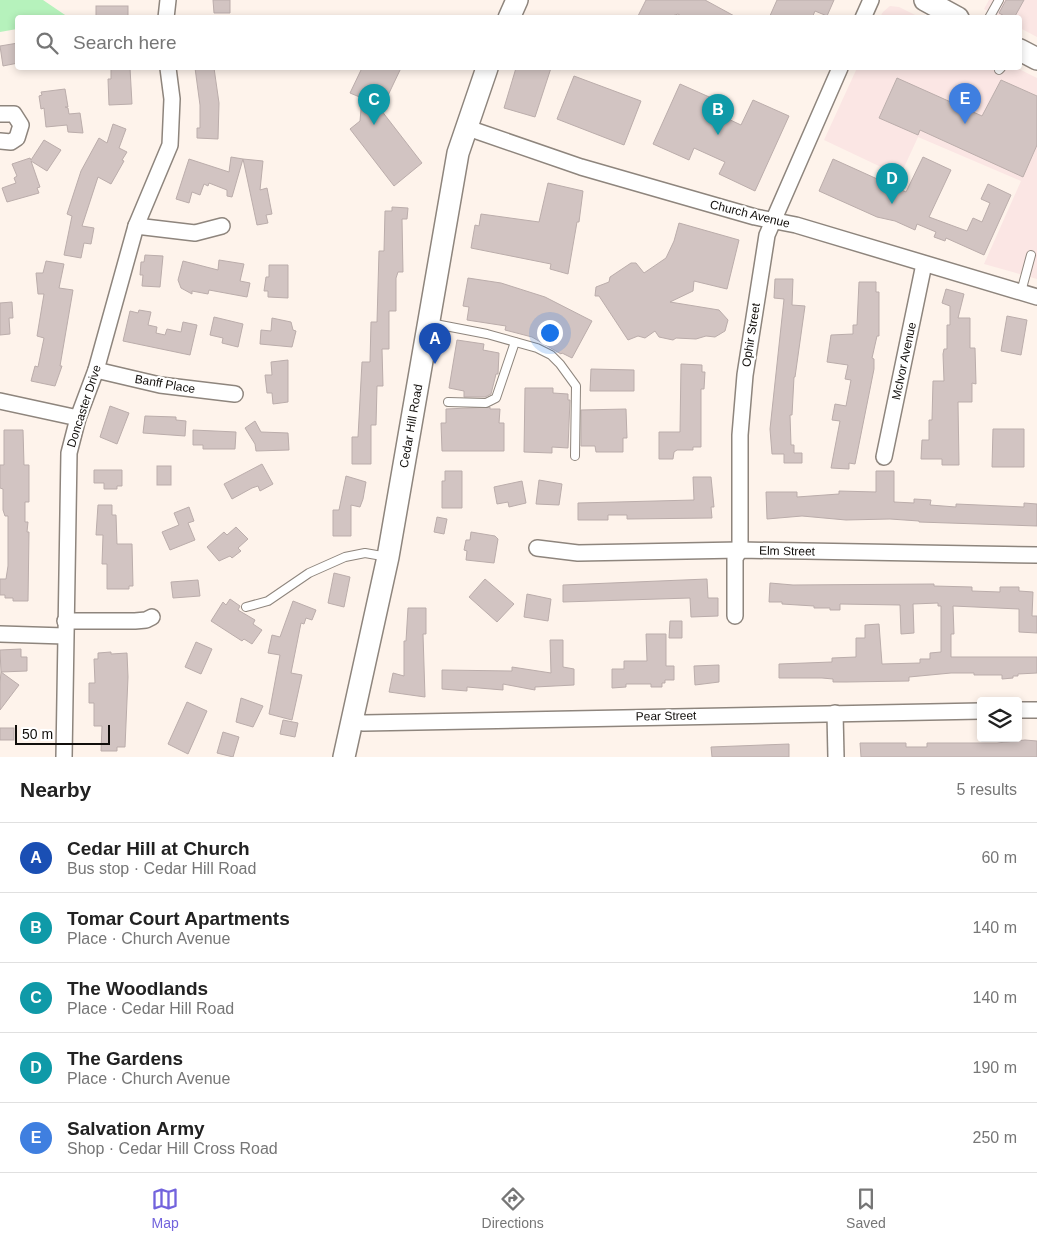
<!DOCTYPE html>
<html lang="en">
<head>
<meta charset="utf-8">
<style>
	body { margin:0; font-family:Helvetica,sans-serif; background:#f2f2f2; color:#222 }
	.controls { position:absolute; right:15px; bottom:15px; display:grid; overflow:hidden; border-radius:5px; box-shadow:0 2px 8px #0003 }
	.controls button { width:45px; height:45px; display:grid; place-items:center; padding:0; border:0; border-bottom:1px solid #e0e0e0; background:#fff; color:#222; font:25px sans-serif }
	.scale { position:absolute; left:15px; bottom:12px; width:95px; box-sizing:border-box; padding-left:5px; border:2px solid #110e0b; border-top:0; font-size:14px; line-height:18px; white-space:nowrap; color:#110e0b; -webkit-text-stroke:4px #fff; paint-order:stroke }
	.you { position:absolute; left:549px; top:332px; width:18px; height:18px; margin:-12px; border:4px solid #fff; border-radius:50%; background:#1a73e8; box-shadow:0 0 0 8px #1a73e833 }
	.badge { display:grid; place-items:center; width:32px; height:32px; border-radius:50%; background:#7263dd; color:#fff; font-size:16px; font-weight:700 }
	.pin { position:absolute; translate:-50% -41px; filter:drop-shadow(0 1px 2px #0008) }
	.pin::after { content:''; position:absolute; top:26px; width:18px; height:15px; background:inherit; clip-path:polygon(0 0,100% 0,50% 100%) }
	.list { margin:0; padding:0; list-style:none }
	h2 { display:flex; justify-content:space-between; align-items:center; height:65px; margin:0; padding:0 20px; font-size:21px }
	h2 small { font-size:16px; font-weight:400; color:#767676 }
	.list li { display:grid; grid-template-columns:32px 1fr auto; gap:15px; align-items:center; box-sizing:border-box; height:70px; padding:0 20px; border-top:1px solid #e0e0e0 }
	.list b { display:block; font-size:19px; white-space:nowrap }
	.list p { margin:0; font-size:16px; white-space:nowrap; color:#767676 }
	.list em { font-size:16px; font-style:normal; color:#767676 }
	.icon { flex:none; width:28px; height:28px; fill:none; stroke:currentColor; stroke-width:2; stroke-linecap:round; stroke-linejoin:round }
	.map { position:relative; flex:none; width:1037px; height:757px; overflow:hidden }
	.search { position:absolute; background:#fff; box-shadow:0 2px 8px #0003; left:15px; right:15px; top:15px; height:55px; display:flex; align-items:center; gap:12px; box-sizing:border-box; padding:0 18px; border-radius:5px; color:#767676; font-size:19px }
	.sheet { height:415px; background:#fff }
	nav { display:flex; justify-content:space-around; align-items:center; box-sizing:border-box; height:70px; border-top:1px solid #e0e0e0; background:#fff; font-size:14px; color:#767676 }
	nav a { display:grid; justify-items:center; gap:2px }
	nav .on { color:#7263dd }
	.map>svg:first-child { display:block }
	.commercial { fill:#fbe6e4 }
	.green { fill:#b6f2bc }
	.building { fill:#d2c4c2; stroke:#bbadab }
	.lines { fill:none; stroke-linecap:round; stroke-linejoin:round }
	.lane-casing { stroke:#8e857d; stroke-width:10 }
	.street-casing { stroke:#8e857d; stroke-width:18 }
	.secondary-casing { stroke:#8e857d; stroke-width:24 }
	.lane { stroke:#fff; stroke-width:8 }
	.street { stroke:#fff; stroke-width:15 }
	.secondary { stroke:#fff; stroke-width:21 }
	.labels { text-anchor:middle; stroke-width:4.5; stroke-linejoin:round; paint-order:stroke }
	.street-label { font-size:12px; fill:#110e0b; stroke:#fff }
</style>
</head>
<body>
<div class="map">
<svg width="1037" height="757" viewBox="0 0 1037 757">
	<rect width="100%" height="100%" fill="#fef3eb"/>
	<g class="commercial">
		<polygon points="989,0 1037,0 1037,37 1020,28 1020,18 1000,17 984,9"/>
		<polygon points="890,6 899,7 919,17 880,17 883,12"/>
		<polygon points="857,68 1017,68 1037,78 1037,96 1001,80 982,116 897,78 879,117 917,135 920,130 1023,177 1037,145 1037,279 984,264 1021,181 918,137 900,176 824,140"/>
	</g>
	<polygon class="green" points="0,0 43,0 68,17 18,18 17,29 0,32"/>
	<g class="building">
		<polygon points="213,0 230,0 230,13 214,13"/>
		<polygon points="646,0 705,0 738,18 684,18 678,14 666,18 637,18"/>
		<polygon points="777,0 834,0 827,16 815,11 812,18 769,18"/>
		<polygon points="1006,0 1024,0 1014,18 1008,18 999,13"/>
		<rect x="96" y="6" width="32" height="12"/>
		<polygon points="18,43 18,63 3,66 0,46"/>
		<polygon points="111,68 130,68 132,104 109,105 108,79 111,79"/>
		<polygon points="195,68 214,68 219,103 218,139 197,138 197,128 200,128 200,105"/>
		<polygon points="362,68 401,68 381,110 422,163 394,186 350,129 360,121 362,98 350,93"/>
		<polygon points="516,68 551,68 535,117 504,108"/>
		<polygon points="574,76 641,101 624,145 557,119"/>
		<polygon points="897,78 982,116 1001,80 1037,96 1037,145 1023,177 920,130 918,135 879,118"/>
		<polygon points="680,84 716,100 711,111 741,125 753,100 789,116 755,191 719,174 725,162 694,148 689,160 653,144"/>
		<polygon points="65,89 68,107 65,107 68,108 69,114 80,113 83,133 68,132 67,125 46,127 44,108 41,109 39,96 42,95 41,92"/>
		<polygon points="113,124 126,129 119,148 127,152 122,160 124,161 111,184 98,177 82,226 94,228 91,244 84,243 81,258 64,255 72,216 67,214 81,171 99,138 107,143"/>
		<polygon points="44,140 61,150 47,171 31,161 40,187 37,188 39,193 7,202 2,188 16,183 14,178 17,176 12,164 30,158 31,160"/>
		<polygon points="231,157 243,159 232,197 227,196 227,190 209,183 208,186 204,184 200,195 192,192 189,203 176,199 189,159 229,172"/>
		<polygon points="923,157 951,170 929,217 967,231 973,218 982,222 990,203 981,199 988,184 1011,195 984,255 946,238 945,241 934,237 936,232 917,224 915,230 895,221 877,217 819,191 833,159 906,192"/>
		<polygon points="243,159 263,161 260,190 267,188 272,214 266,215 268,223 257,225"/>
		<polygon points="548,183 583,191 579,222 577,222 568,274 550,269 551,264 471,248 475,225 479,226 481,214 539,222"/>
		<polygon points="392,207 408,208 407,219 402,219 403,272 398,272 396,278 396,311 389,311 389,349 382,349 383,386 377,386 376,425 371,425 371,464 352,464 352,437 358,437 362,362 370,362 371,322 377,322 379,251 384,251 385,211 392,211"/>
		<polygon points="679,223 739,240 727,289 694,281 693,291 670,302 719,310 728,320 725,331 715,337 706,336 696,339 676,338 673,340 659,337 655,331 645,338 638,336 628,340 599,296 595,296 596,287 609,282 610,277 631,263 636,263 644,273 666,258 674,241"/>
		<polygon points="145,255 163,256 160,287 142,286 143,275 140,275 141,262 144,262"/>
		<polygon points="219,260 244,264 240,281 250,283 247,297 209,290 208,294 192,291 192,294 181,288 178,280 183,261 218,270"/>
		<polygon points="46,261 64,264 59,288 73,290 60,366 62,366 55,386 31,381 35,366 38,367 44,338 37,336 44,294 38,294 36,273 43,273"/>
		<polygon points="269,265 288,265 288,298 268,297 268,291 264,291 266,277 269,277"/>
		<polygon points="468,278 501,283 545,297 592,321 572,358 562,353 561,354 532,337 505,330 506,326 467,320 469,307 463,306"/>
		<polygon points="775,279 793,279 792,305 805,306 795,377 794,377 792,415 790,415 791,445 794,445 794,453 802,453 802,463 784,463 784,454 772,454 770,429 784,299 774,298"/>
		<polygon points="859,282 876,282 876,292 879,292 879,336 877,336 872,358 874,359 874,369 855,464 849,463 849,469 831,468 840,421 832,420 835,404 846,406 851,380 845,379 848,365 827,362 831,335 853,334 853,325 857,325"/>
		<polygon points="946,289 964,294 958,318 970,318 970,348 975,348 976,384 972,383 972,402 958,402 959,465 942,465 942,459 921,459 922,440 929,440 929,420 932,420 933,381 944,381 943,354 944,349 947,349 947,325 950,325 950,306 942,303"/>
		<polygon points="12,302 13,318 9,318 10,334 0,335 0,303"/>
		<polygon points="139,310 151,312 148,325 157,327 156,333 165,335 167,329 181,332 183,322 197,325 190,355 123,341 130,311 138,313"/>
		<polygon points="1007,316 1027,320 1021,355 1001,351"/>
		<polygon points="214,317 243,324 238,347 222,343 223,338 210,335"/>
		<polygon points="272,318 291,322 293,330 296,331 292,347 260,344 261,330 271,331"/>
		<polygon points="457,340 484,344 483,350 499,353 498,374 496,374 491,394 485,397 464,397 464,391 449,388"/>
		<polygon points="288,360 288,402 273,404 272,393 267,393 265,375 272,375 271,362"/>
		<polygon points="681,364 702,365 702,372 705,372 704,389 701,389 701,447 693,447 693,450 677,450 674,452 673,459 659,459 659,432 680,432"/>
		<polygon points="591,369 634,370 634,391 590,391"/>
		<polygon points="525,388 553,388 553,393 568,394 568,400 570,400 568,448 552,447 552,453 524,452"/>
		<polygon points="110,406 129,413 117,444 100,437"/>
		<polygon points="490,407 490,409 500,409 499,423 504,423 504,451 442,451 441,423 446,423 446,409"/>
		<polygon points="626,409 627,438 623,438 623,452 596,452 595,446 581,446 581,410"/>
		<polygon points="145,416 176,417 176,420 186,421 185,436 143,433"/>
		<polygon points="255,421 261,432 288,433 289,450 256,451 255,444 245,428"/>
		<polygon points="993,429 1024,429 1024,467 992,467"/>
		<polygon points="4,430 23,430 24,465 29,465 29,502 25,502 25,522 28,522 27,532 29,532 28,601 13,601 13,598 5,598 5,595 0,595 0,579 6,579 8,566 8,516 5,516 3,510 3,489 0,488 0,465 4,465"/>
		<polygon points="193,430 236,432 235,449 203,449 203,445 193,445"/>
		<polygon points="262,464 273,484 260,491 258,486 252,488 232,499 224,484"/>
		<rect x="157" y="466" width="14" height="19"/>
		<polygon points="94,470 122,470 122,486 117,486 117,489 104,489 104,483 94,483"/>
		<polygon points="445,471 462,471 462,508 442,508 442,481 445,481"/>
		<polygon points="876,471 894,471 894,502 914,503 914,499 931,500 930,505 956,507 956,504 1024,507 1024,503 1037,504 1037,526 919,522 919,521 890,519 846,520 802,516 767,519 766,492 797,492 797,497 839,494 839,491 876,492"/>
		<polygon points="346,476 366,482 363,499 360,507 351,505 351,536 333,536 333,510 339,510"/>
		<polygon points="693,477 711,477 714,507 711,507 712,518 627,519 627,515 608,515 608,520 578,520 578,503 694,500"/>
		<polygon points="539,480 562,484 559,505 536,504"/>
		<polygon points="522,481 526,503 509,507 508,502 497,504 494,487"/>
		<polygon points="98,505 112,505 112,515 116,515 117,544 132,544 133,586 129,586 129,589 107,589 107,564 102,564 103,535 96,535"/>
		<polygon points="189,507 194,521 188,523 195,540 170,550 162,532 179,525 174,513"/>
		<polygon points="437,517 447,519 444,534 434,532"/>
		<polygon points="236,527 248,539 238,548 241,551 232,558 230,556 219,561 207,547 224,532 227,535"/>
		<polygon points="471,532 495,536 498,539 494,563 466,560 467,551 464,550 466,540 470,540"/>
		<polygon points="334,573 350,577 344,607 328,603"/>
		<polygon points="485,579 514,604 497,622 469,597"/>
		<polygon points="707,579 708,598 718,598 718,616 691,617 690,598 563,602 563,585"/>
		<polygon points="198,580 200,596 173,598 171,582"/>
		<polygon points="770,583 793,585 934,584 934,586 972,587 972,591 1000,592 1000,587 1019,587 1019,591 1033,592 1032,616 1037,616 1037,633 1019,632 1019,609 953,606 954,634 951,634 951,657 1037,657 1037,673 1018,674 1018,676 1013,676 1013,678 1002,679 1002,675 974,675 974,673 951,673 909,677 909,681 846,682 833,682 833,679 822,678 779,678 779,664 832,662 832,658 856,657 856,638 865,638 865,625 879,624 882,664 920,663 920,659 930,659 930,653 941,652 941,606 938,606 938,603 913,604 914,633 901,634 900,605 840,604 840,610 830,610 830,608 814,608 814,606 782,604 782,602 769,602"/>
		<polygon points="527,594 551,599 548,621 524,617"/>
		<polygon points="230,599 240,606 238,610 255,620 253,624 262,630 252,644 244,639 242,641 211,621 223,602 226,605"/>
		<polygon points="293,601 316,610 312,620 306,618 304,624 301,623 291,673 302,675 292,720 269,714 280,655 268,653 272,635 280,637"/>
		<polygon points="408,608 426,608 426,634 423,634 425,697 389,692 393,673 404,676 404,641 406,641"/>
		<polygon points="670,621 682,621 682,638 669,638"/>
		<polygon points="646,634 666,634 666,666 674,666 674,680 665,680 665,683 662,683 662,687 651,687 651,684 626,684 626,687 612,688 612,669 624,669 624,661 647,661"/>
		<polygon points="550,640 563,640 563,667 574,669 574,685 535,687 535,690 503,684 503,690 467,687 467,691 442,689 442,670 512,671 512,667 551,673"/>
		<polygon points="196,642 212,649 201,674 185,667"/>
		<polygon points="21,649 21,657 27,657 27,671 1,672 0,650"/>
		<polygon points="111,652 111,654 127,653 128,677 125,747 117,747 117,751 101,751 102,726 94,726 94,703 89,703 89,683 95,683 94,659 98,659 98,653"/>
		<polygon points="719,665 719,682 695,685 694,666"/>
		<polygon points="1,672 19,685 0,710 0,683"/>
		<polygon points="241,698 263,706 253,727 236,722"/>
		<polygon points="187,702 207,711 188,754 168,744"/>
		<polygon points="283,720 298,723 295,737 280,734"/>
		<rect x="0" y="728" width="14" height="12"/>
		<polygon points="223,732 239,737 233,757 217,753"/>
		<polygon points="1025,740 1037,741 1037,757 861,757 860,743 906,743 906,747 927,747 927,743 997,743"/>
		<polygon points="789,744 789,757 712,757 711,747"/>
	</g>
	<g class="lines">
		<defs>
			<g id="lane">
				<polyline points="989,18 999,0"/>
				<polyline points="999,70 1001,68"/>
				<polyline points="1021,292 1031,255"/>
				<polyline points="430,323 487,334 537,348 551,355 560,364 576,386 575,456"/>
				<polyline points="448,402 486,403 496,398 515,342"/>
				<polyline points="246,607 268,601 309,573 345,557 365,553 388,557"/>
			</g>
			<g id="street">
				<polyline points="166,18 168,0"/>
				<polyline points="863,18 871,0"/>
				<polyline points="0,114 14,114 21,125 17,138 11,142 0,141"/>
				<polyline points="465,127 581,167 755,217 796,225 1037,297"/>
				<polyline points="136,226 195,233 222,226"/>
				<polyline points="96,370 160,385 235,394"/>
				<polyline points="0,401 78,418"/>
				<polyline points="884,457 924,264"/>
				<polyline points="537,548 578,553 740,550 1037,555"/>
				<polyline points="735,616 735,558 740,550 740,435 745,375 767,235 840,68"/>
				<polyline points="65,621 135,621 146,620 152,617"/>
				<polyline points="0,634 65,636"/>
				<polyline points="1018,710 1037,710"/>
				<polyline points="835,713 836,757"/>
				<polyline points="352,721 364,723 981,711"/>
				<polyline points="64,757 69,453 78,418 96,370 136,226 170,145 172,99 168,68"/>
			</g>
			<g id="secondary">
				<polyline points="925,0 958,18"/>
				<polyline points="509,18 517,0"/>
				<polyline points="1020,50 1037,59"/>
				<polyline points="344,757 388,557 458,153 487,68"/>
			</g>
		</defs>
		<use href="#lane" class="lane-casing"/>
		<use href="#street" class="street-casing"/>
		<use href="#secondary" class="secondary-casing"/>
		<use href="#lane" class="lane"/>
		<use href="#street" class="street"/>
		<use href="#secondary" class="secondary"/>
	</g>
	<g class="labels">
		<g class="street-label">
			<text transform="translate(750 214) rotate(14)" y="4">Church Avenue</text>
			<text transform="translate(751 335) rotate(-81)" y="4">Ophir Street</text>
			<text transform="translate(904 361) rotate(-78)" y="4">McIvor Avenue</text>
			<text transform="translate(165 384) rotate(10)" y="4">Banff Place</text>
			<text transform="translate(84 406) rotate(-72)" y="4">Doncaster Drive</text>
			<text transform="translate(411 426) rotate(-80)" y="4">Cedar Hill Road</text>
			<text transform="translate(787 551) rotate(1)" y="4">Elm Street</text>
			<text transform="translate(666 716) rotate(-1)" y="4">Pear Street</text>
		</g>
	</g>
</svg>
<div class="controls">
<button><svg class="icon" aria-label="layers" viewBox="0 0 24 24"><path d="M12 4l9 5-9 5-9-5zM3 14l9 5 9-5"/></svg></button>
</div>
<div class="scale">50 m</div>
<div class="you"></div>
<div class="pin badge" style="left:435px;top:364px;background:#1a4fb4">A</div>
<div class="pin badge" style="left:718px;top:135px;background:#0f9aa8">B</div>
<div class="pin badge" style="left:374px;top:125px;background:#0f9aa8">C</div>
<div class="pin badge" style="left:892px;top:204px;background:#0f9aa8">D</div>
<div class="pin badge" style="left:965px;top:124px;background:#3f7fe0">E</div>
<div class="search"><svg class="icon" aria-label="search" viewBox="0 0 24 24"><circle cx="10" cy="10" r="6"/><path d="M15 15l6 6"/></svg>Search here</div>
</div>
<section class="sheet">
<h2>Nearby<small>5 results</small></h2>
<ul class="list">
<li><span class="badge" style="background:#1a4fb4">A</span><div><b>Cedar Hill at Church</b><p>Bus stop · Cedar Hill Road</p></div><em>60 m</em></li>
<li><span class="badge" style="background:#0f9aa8">B</span><div><b>Tomar Court Apartments</b><p>Place · Church Avenue</p></div><em>140 m</em></li>
<li><span class="badge" style="background:#0f9aa8">C</span><div><b>The Woodlands</b><p>Place · Cedar Hill Road</p></div><em>140 m</em></li>
<li><span class="badge" style="background:#0f9aa8">D</span><div><b>The Gardens</b><p>Place · Church Avenue</p></div><em>190 m</em></li>
<li><span class="badge" style="background:#3f7fe0">E</span><div><b>Salvation Army</b><p>Shop · Cedar Hill Cross Road</p></div><em>250 m</em></li>
</ul>
</section>
<nav>
<a class="on"><svg class="icon" aria-label="map" viewBox="0 0 24 24"><path d="M3 6l6-2 6 2 6-2v14l-6 2-6-2-6 2zM9 4v14M15 6v14"/></svg>Map</a>
<a><svg class="icon" aria-label="directions" viewBox="0 0 24 24"><path d="M12 3l9 9-9 9-9-9zM9 14v-3h6M13 9l2 2-2 2"/></svg>Directions</a>
<a><svg class="icon" aria-label="saved" viewBox="0 0 24 24"><path d="M7 4h10v16l-5-4-5 4z"/></svg>Saved</a>
</nav>
</body>
</html>
